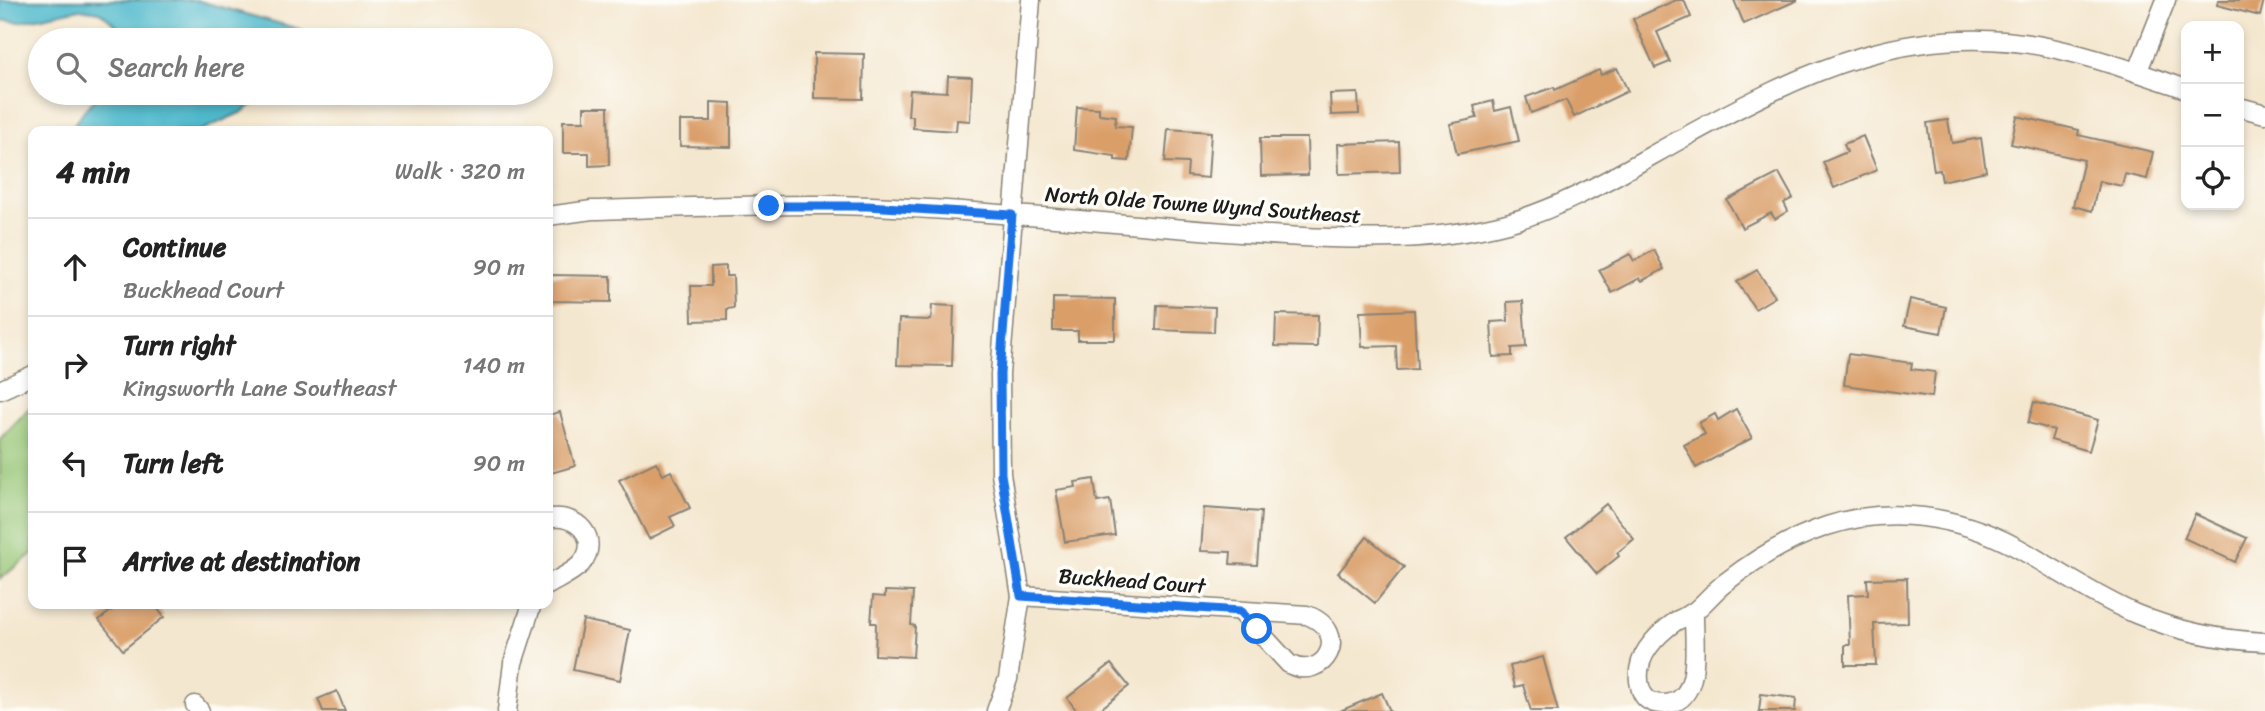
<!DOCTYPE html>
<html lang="en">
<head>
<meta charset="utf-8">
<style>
	body { margin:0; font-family:Sriracha,sans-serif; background:#f6f6f6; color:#222 }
	.controls { position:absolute; right:21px; top:21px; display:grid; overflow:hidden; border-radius:14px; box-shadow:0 4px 10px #0003 }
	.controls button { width:63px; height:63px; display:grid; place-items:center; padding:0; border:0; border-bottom:2px solid #e0e0e0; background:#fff; color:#222; font:35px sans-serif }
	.stop { position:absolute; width:21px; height:21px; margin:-16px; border:5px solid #1a73e8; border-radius:50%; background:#fff }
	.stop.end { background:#1a73e8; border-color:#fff; box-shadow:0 2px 7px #0008 }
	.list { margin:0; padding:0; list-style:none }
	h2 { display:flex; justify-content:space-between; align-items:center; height:91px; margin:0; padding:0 28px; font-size:30px }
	h2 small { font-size:23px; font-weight:400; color:#767676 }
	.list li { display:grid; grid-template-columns:46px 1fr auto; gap:21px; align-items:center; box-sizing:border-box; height:98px; padding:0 28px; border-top:2px solid #e0e0e0 }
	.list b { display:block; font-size:26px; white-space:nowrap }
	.list p { margin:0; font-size:23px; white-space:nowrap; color:#767676 }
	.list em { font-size:23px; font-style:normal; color:#767676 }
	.icon { flex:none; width:38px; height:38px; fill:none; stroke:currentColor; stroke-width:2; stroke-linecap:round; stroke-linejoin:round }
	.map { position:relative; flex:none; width:2265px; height:711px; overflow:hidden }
	.search { position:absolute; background:#fff; box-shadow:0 4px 10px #0003; left:28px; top:28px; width:525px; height:77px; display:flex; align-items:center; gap:18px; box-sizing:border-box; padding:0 24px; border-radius:38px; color:#767676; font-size:26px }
	.panel { position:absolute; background:#fff; box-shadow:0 4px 10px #0003; left:28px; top:126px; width:525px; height:483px; border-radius:14px }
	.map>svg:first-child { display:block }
	.green { fill:#95c574; stroke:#587048; stroke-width:2 }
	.water { fill:#4fb9cc; stroke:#366a74; stroke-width:2 }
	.building { fill:#da9f69 }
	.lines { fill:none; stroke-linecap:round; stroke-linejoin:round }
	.street-casing { stroke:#888276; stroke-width:21 }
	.street { stroke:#fff; stroke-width:18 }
	.route { stroke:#1a73e8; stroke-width:9 }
	.labels { text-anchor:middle; stroke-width:7; stroke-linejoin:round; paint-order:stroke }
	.street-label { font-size:21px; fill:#1c1c1c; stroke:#fdfcf7 }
</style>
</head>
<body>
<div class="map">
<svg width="2265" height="711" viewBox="0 0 2265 711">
	<rect width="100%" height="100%" fill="#fdfcf7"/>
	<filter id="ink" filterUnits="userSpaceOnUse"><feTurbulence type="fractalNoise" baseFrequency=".0143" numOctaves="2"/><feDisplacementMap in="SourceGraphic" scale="14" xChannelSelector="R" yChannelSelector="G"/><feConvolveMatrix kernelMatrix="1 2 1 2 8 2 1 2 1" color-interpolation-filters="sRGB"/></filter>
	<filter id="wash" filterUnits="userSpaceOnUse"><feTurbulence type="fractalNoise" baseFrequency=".00686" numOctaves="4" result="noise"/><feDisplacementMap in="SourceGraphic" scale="28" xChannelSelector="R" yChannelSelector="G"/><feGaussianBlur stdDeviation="1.57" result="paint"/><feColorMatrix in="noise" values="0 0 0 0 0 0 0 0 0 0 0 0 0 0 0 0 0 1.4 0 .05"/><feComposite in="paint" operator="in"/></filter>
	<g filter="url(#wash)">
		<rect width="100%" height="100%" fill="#f4e7cf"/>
		<polygon class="green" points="33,404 33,553 0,579 0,439"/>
		<g class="water">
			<polygon points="0,0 196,0 299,29 313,40 127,40 123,32 100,12 80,9 19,22 0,20"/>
			<polygon points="102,93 270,93 242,112 200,131 69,131 86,108"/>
		</g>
		<g id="blocks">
			<g class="building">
				<polygon points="1676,0 1684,0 1691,17 1657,32 1670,62 1655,68 1633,19"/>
				<polygon points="1734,0 1798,0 1744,24"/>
				<polygon points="2218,0 2264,0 2260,16 2217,5"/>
				<polygon points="814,53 864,54 863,99 814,98"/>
				<polygon points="1617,68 1628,91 1574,117 1566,100 1531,113 1526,97 1554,87 1555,90 1599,70 1601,75"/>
				<polygon points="948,76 972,77 970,121 957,120 956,131 913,128 913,116 908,116 910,90 947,92"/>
				<polygon points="1358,93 1359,114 1331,115 1330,94"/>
				<polygon points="1493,101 1495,111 1511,107 1519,141 1457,154 1450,124 1477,118 1474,106"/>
				<polygon points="711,102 731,103 731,147 680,146 680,121 711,121"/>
				<polygon points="584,107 608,107 609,165 589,166 589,153 563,153 563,121 584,121"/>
				<polygon points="1077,107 1099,108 1099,114 1116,116 1115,126 1132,127 1129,161 1115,160 1115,156 1074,150"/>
				<polygon points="2017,116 2079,130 2078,135 2153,152 2147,179 2125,174 2122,186 2099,181 2092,211 2073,206 2084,160 2011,144"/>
				<polygon points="1948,120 1952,143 1981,138 1986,171 1942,181 1940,170 1934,171 1927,123"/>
				<polygon points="1168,129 1211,132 1208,178 1187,176 1188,163 1165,162"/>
				<polygon points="1863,136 1877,170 1834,188 1823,162 1847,152 1844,144"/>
				<polygon points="1260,138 1307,138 1308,175 1261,176"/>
				<polygon points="1399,142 1400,172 1339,174 1338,144"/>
				<polygon points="1779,173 1793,198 1784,203 1788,211 1775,219 1771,213 1742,228 1727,200"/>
				<polygon points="1654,250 1664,269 1642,281 1640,278 1612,293 1599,270 1630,254 1634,261"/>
				<polygon points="726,266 726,276 733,276 734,308 727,309 727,320 692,321 691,286 711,286 711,267"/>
				<polygon points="1757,270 1775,297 1755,309 1737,282"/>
				<polygon points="551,275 611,276 611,302 551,301"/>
				<polygon points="1053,298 1115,299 1115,340 1078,340 1078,331 1053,331"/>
				<polygon points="1910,299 1946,307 1941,333 1904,326"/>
				<polygon points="1523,301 1526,347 1512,348 1512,356 1493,357 1491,322 1508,321 1507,302"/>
				<polygon points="932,305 954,306 952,366 897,365 899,319 931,320"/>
				<polygon points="1157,305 1215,307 1214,332 1156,330"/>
				<polygon points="1414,310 1417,369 1397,370 1396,346 1362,347 1360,312"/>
				<polygon points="1276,314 1318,315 1317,347 1275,346"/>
				<polygon points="1848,354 1912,363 1911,369 1935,372 1932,397 1844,385"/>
				<polygon points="2034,402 2098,420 2089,451 2051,440 2054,430 2028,423"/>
				<polygon points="1736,409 1752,438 1696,468 1684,445 1705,434 1699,423 1715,414 1718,420"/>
				<polygon points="560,412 575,466 548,474 548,415"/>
				<polygon points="656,462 663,475 671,471 690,508 670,517 675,526 649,539 619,480"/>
				<polygon points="1094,479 1097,502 1110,500 1115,535 1065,542 1056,490 1076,487 1075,482"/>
				<polygon points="1606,504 1634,539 1617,553 1619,556 1597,574 1566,537"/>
				<polygon points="1204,508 1261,512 1257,565 1230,564 1231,552 1201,551"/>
				<polygon points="2195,514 2247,538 2235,562 2184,538"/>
				<polygon points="1367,537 1404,567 1375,603 1338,573"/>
				<polygon points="1907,578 1908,623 1874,624 1876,665 1845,665 1845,645 1850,645 1848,595 1868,594 1867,579"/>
				<polygon points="885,591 913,592 911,625 915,626 913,657 875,655 876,623 871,623 873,596 885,597"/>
				<polygon points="120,604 154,604 164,617 123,650 99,620"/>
				<polygon points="583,620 630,630 620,680 573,670"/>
				<polygon points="1543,657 1558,711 1531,711 1523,685 1515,687 1510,666"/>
				<polygon points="1111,664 1129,686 1098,711 1077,711 1067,698"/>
				<polygon points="337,691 345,711 323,711 318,699"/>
				<polygon points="1382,693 1390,711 1340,711"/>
				<polygon points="1761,694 1796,698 1795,711 1759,711"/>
			</g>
		</g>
	</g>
	<g filter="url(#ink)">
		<use href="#blocks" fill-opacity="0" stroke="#888276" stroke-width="2"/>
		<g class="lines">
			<defs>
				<g id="street">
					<polyline points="2137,73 2166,0"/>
					<polyline points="2239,107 2265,114"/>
					<path d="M548,216L592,210C672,208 752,204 832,205C892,206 953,210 1013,215C1104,221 1194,231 1285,236C1358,240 1435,242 1507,223C1569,206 1628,168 1685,137C1803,72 1913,18 2052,48C2098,58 2142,74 2186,89"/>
					<polyline points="0,390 33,375"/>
					<path d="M548,519C576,512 602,539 581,564C572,573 558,579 548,585"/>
					<path d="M1021,596L1307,615C1354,633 1323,683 1289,664L1240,611"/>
					<path d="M1694,612C1693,639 1705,705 1662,704C1650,704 1642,698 1640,686C1633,658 1655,636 1676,621C1682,618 1689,615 1695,611C1706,602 1714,591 1726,582C1755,559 1791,538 1827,526C1890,505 1958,516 2016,547C2056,569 2094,596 2136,614C2177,631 2221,640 2265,642"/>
					<polyline points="195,705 200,711"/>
					<polyline points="507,711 513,663 532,604"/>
					<polyline points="996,711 1008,679 1021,596 1001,474 1000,374 1031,0"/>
				</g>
			</defs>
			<use href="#street" class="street-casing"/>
			<use href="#street" class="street"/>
		</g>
	</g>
	<g class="lines" filter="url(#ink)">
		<polyline class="route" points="769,206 867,206 1012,215 1000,374 1001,474 1021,596 1240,611 1257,629"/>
	</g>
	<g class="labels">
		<g class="street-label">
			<text transform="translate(1203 205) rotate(4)" y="7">North Olde Towne Wynd Southeast</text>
			<text transform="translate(1132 581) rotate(4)" y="7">Buckhead Court</text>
		</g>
	</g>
</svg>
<div class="controls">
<button>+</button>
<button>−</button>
<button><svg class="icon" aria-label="locate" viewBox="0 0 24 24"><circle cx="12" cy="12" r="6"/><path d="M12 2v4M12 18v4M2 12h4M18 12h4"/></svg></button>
</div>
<div class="stop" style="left:1257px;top:629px"></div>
<div class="stop end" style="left:769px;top:206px"></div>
<div class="search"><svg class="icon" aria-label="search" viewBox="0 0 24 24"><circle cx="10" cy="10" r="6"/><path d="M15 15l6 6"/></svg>Search here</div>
<section class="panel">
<h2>4 min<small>Walk · 320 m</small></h2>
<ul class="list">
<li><svg class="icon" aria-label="ahead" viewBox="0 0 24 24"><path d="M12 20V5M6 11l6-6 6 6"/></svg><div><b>Continue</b><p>Buckhead Court</p></div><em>90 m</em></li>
<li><svg class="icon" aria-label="right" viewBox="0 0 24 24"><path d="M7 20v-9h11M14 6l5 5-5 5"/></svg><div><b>Turn right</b><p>Kingsworth Lane Southeast</p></div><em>140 m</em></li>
<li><svg class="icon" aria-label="left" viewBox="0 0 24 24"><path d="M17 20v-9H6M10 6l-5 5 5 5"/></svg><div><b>Turn left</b></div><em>90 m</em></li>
<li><svg class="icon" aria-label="arrive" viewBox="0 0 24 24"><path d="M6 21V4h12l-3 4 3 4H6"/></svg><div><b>Arrive at destination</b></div></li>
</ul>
</section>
</div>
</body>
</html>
